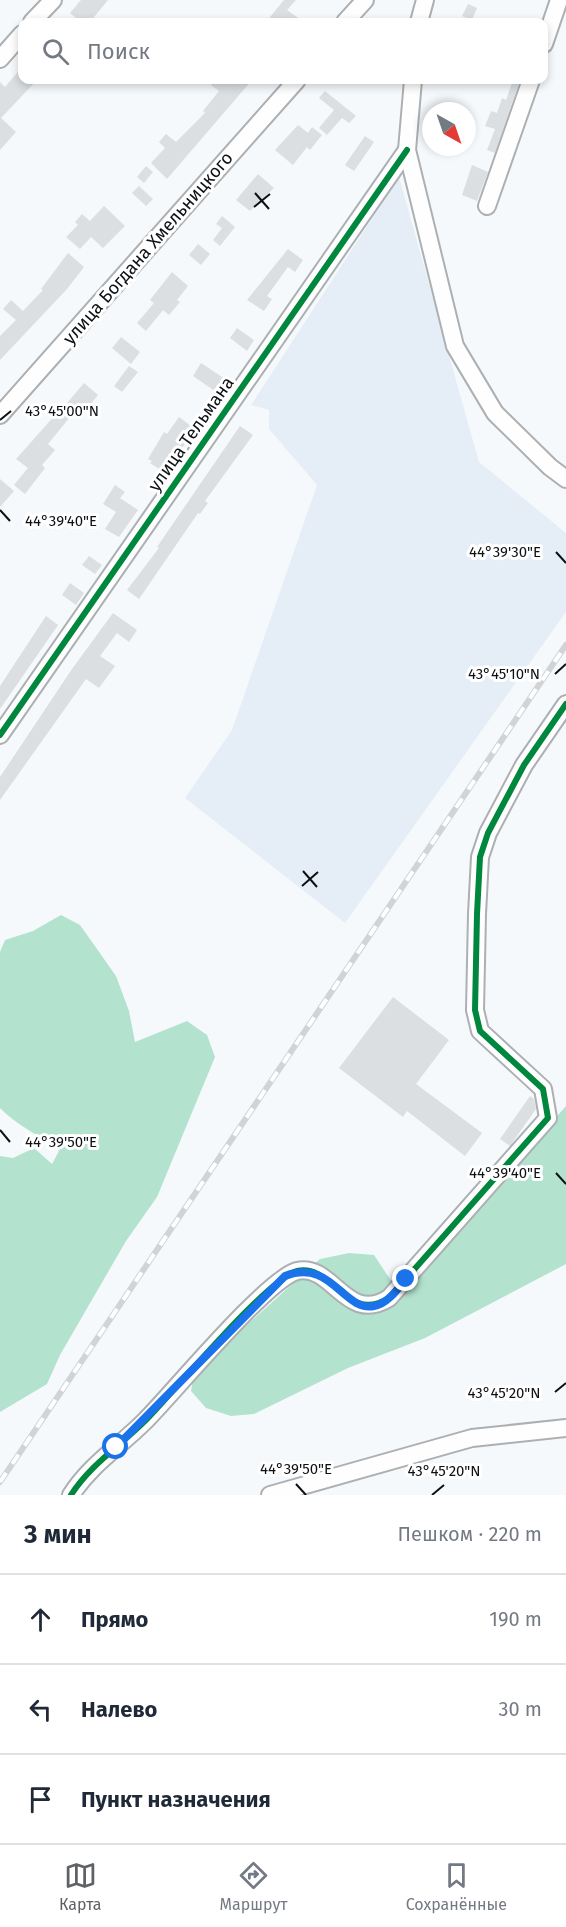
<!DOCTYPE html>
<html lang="ru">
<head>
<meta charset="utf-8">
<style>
	body { margin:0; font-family:"Fira Sans",sans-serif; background:#f2f2f3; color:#1f2937 }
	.compass { position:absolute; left:422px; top:102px; width:54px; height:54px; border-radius:50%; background:#fff; box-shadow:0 3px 9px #0003; rotate:140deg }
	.stop { position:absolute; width:18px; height:18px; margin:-14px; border:4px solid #1a73e8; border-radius:50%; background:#fff }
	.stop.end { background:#1a73e8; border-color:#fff; box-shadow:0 2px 6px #0008 }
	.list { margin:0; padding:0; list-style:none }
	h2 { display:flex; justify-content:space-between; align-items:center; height:78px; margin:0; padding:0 24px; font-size:26px }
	h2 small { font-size:20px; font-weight:400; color:#747a83 }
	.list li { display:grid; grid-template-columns:39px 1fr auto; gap:18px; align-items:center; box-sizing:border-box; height:90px; padding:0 24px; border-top:2px solid #e0e1e3 }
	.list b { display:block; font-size:22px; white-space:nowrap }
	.list em { font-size:20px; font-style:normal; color:#747a83 }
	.icon { flex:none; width:33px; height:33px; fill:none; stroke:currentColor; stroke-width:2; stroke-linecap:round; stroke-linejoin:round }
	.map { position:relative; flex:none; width:566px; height:1495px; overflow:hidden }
	.search { position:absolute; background:#fff; box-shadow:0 3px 9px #0003; left:18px; right:18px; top:18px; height:66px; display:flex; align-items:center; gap:15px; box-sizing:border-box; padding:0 21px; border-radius:12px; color:#747a83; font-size:22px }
	.sheet { height:348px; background:#fff }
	nav { display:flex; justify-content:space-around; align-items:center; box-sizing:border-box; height:84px; border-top:2px solid #e0e1e3; background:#fff; font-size:16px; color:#747a83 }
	nav a { display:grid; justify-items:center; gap:3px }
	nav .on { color:#5f6265 }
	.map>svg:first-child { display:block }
	.built { fill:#e5eef6 }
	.forest { fill:#b3e2cf }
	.building { fill:#dcdfe2 }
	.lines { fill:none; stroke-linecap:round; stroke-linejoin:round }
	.minor-casing { stroke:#adb0b2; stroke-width:20 }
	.minor { stroke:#fefeff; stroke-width:16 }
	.rail-casing { stroke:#d2d3d4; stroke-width:6 }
	.rail { stroke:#fff; stroke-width:4; stroke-dasharray:11; stroke-linecap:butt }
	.cycleway-casing { stroke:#fff; stroke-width:10 }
	.cycleway { stroke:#00873e; stroke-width:6 }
	.route { stroke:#1a73e8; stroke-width:8 }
	.ticks { fill:none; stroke:#0e1114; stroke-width:2 }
	.labels { text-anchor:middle; stroke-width:6; stroke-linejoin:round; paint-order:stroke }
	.street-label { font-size:18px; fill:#0e1114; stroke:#fff }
	.ticks-label { font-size:15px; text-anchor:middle; fill:#0e1114; stroke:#fff; stroke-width:6; stroke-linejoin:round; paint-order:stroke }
</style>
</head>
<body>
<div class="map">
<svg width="566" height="1495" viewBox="0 0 566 1495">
	<rect width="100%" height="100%" fill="#f6f9fc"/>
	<polygon class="built" points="399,177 479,462 566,533 566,612 345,923 185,798 232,730 317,485 269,429 269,410 251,405"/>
	<g class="forest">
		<path d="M61,915L80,925L116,976L129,1011L135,1042L187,1021L207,1035L215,1057L157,1197L126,1241L60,1355L47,1384L0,1412V1156L13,1158L34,1148L52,1164L59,1151C40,1135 17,1126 0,1108V952L5,940L33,931Z"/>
		<polygon points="566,1106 566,1264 425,1338 348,1368 254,1414 231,1416 206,1408 191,1391 194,1375 210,1358 320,1259 349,1253 374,1255 400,1294"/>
	</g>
	<g class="building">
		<polygon points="81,0 108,0 90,22 81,22 70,13"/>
		<polygon points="284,0 296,0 287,10 304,22 266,22"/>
		<polygon points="468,4 477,8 472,20 462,16"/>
		<polygon points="22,67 22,80 37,80 1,118 16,132 0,150 0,82 5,87"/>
		<polygon points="216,80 252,80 167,179 151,163 165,148 159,142 166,134 176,142 205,113 203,111 219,91 211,85"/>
		<polygon points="513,80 520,80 495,153 487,150 495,129 485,126 491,111 497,113 502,98 506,100"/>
		<polygon points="325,91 356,116 349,123 342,118 327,135 319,128 334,110 319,98"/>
		<polygon points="298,125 308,133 312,127 322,135 310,150 307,147 293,165 275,150"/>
		<polygon points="365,136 374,142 354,171 345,165"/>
		<polygon points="472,165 488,172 477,201 462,195"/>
		<polygon points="146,166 153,172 144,183 137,177"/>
		<polygon points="258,174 274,188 250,211 236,200"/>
		<polygon points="139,186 153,199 146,206 132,193"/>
		<polygon points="104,206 125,226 103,248 91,237 80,249 66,237 78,225 75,222 82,214 90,221"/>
		<polygon points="222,216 235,227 220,246 213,240 222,228 216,224"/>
		<polygon points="198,244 210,254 201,265 189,255"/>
		<polygon points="288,249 303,260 295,272 288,267 267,296 272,299 264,311 247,300"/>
		<polygon points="68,253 84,267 67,289 0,360 0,336 16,320 3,309 11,300 23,311 43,290 41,289"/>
		<polygon points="172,272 188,286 177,300 180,302 169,315 163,310 146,331 137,323 154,303 150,300"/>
		<polygon points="237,328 254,340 247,351 230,338"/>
		<polygon points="121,337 140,352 131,364 112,348"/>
		<polygon points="201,363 228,381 219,394 193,376"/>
		<polygon points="129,366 138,372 122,392 114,386"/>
		<polygon points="84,383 98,395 85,411 79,406 48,444 55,450 42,465 45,468 25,494 14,485 28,468 16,459 56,414 54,413 61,405 63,408"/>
		<polygon points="179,417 195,429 165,473 150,463 152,461 148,459 164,432 167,434"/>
		<polygon points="240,426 253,435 205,501 208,503 200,514 198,513 139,599 127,590 159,548 157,547"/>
		<polygon points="0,479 14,491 0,507"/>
		<polygon points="115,485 125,492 120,498 138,510 119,537 105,529 116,512 103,504"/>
		<polygon points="89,556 102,565 95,574 82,565"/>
		<polygon points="70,583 84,593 76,605 62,595"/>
		<polygon points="113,613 137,630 129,642 117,633 100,656 115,666 99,688 86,679 0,800 0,777 72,669"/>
		<polygon points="46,616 58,625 0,709 0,686"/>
		<polygon points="393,997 449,1040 416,1084 482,1133 465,1156 407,1111 403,1117 339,1068"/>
		<polygon points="530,1096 534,1099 536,1109 510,1146 500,1139"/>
	</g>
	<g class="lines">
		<defs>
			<g id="minor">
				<polyline points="32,22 53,0"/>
				<polyline points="345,22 365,0"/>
				<polyline points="419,22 425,0"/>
				<polyline points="544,44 559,0"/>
				<polyline points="0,59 22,34"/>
				<polyline points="413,80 407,150 455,346 495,413 550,467 566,479"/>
				<polyline points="487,206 531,80"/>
				<polyline points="0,415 297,80"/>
				<polyline points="0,735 407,150"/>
				<path d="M71,1495C90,1465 120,1446 145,1421C173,1393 267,1279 297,1271C333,1263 346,1325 389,1298L548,1118L543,1089L480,1031L475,1010L477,914L480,857L488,833L524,765L566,704"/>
				<polyline points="270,1495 472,1438 566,1428"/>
			</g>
		</defs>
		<use href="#minor" class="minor-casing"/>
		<use href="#minor" class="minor"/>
		<defs>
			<polyline id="rail" points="0,1482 566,645"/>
		</defs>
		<use href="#rail" class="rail-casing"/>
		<use href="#rail" class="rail"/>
		<defs>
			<g id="cycleway">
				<polyline points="0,735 407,150"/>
				<path d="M71,1495C90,1465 120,1446 145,1421C173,1393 267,1279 297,1271C333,1263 346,1325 389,1298L548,1118L543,1089L480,1031L475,1010L477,914L480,857L488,833L524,765L566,704"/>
			</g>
		</defs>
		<use href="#cycleway" class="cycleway-casing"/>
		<use href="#cycleway" class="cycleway"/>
	</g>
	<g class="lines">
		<path class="route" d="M116,1447L285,1276C332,1258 343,1312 374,1306C387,1304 398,1289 406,1279"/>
	</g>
	<path class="ticks" d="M255,193L269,209M254,207L270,194M0,420L11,411M0,510L10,521M556,552L566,563M555,674L566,664M303,871L317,887M302,886L318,872M0,1130L10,1142M556,1173L566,1184M555,1392L566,1383M296,1484L306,1495M432,1495L444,1485"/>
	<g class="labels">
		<g class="street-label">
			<text transform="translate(148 248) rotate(-49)" y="6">улица Богдана Хмельницкого</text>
			<text transform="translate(191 434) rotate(-55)" y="6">улица Тельмана</text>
		</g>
	</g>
	<g class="ticks-label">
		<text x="62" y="416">43°45'00"N</text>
		<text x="61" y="526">44°39'40"E</text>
		<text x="505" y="557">44°39'30"E</text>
		<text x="504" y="679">43°45'10"N</text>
		<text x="61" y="1147">44°39'50"E</text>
		<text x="505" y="1178">44°39'40"E</text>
		<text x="504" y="1398">43°45'20"N</text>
		<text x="296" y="1474">44°39'50"E</text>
		<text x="444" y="1476">43°45'20"N</text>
	</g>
</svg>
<svg class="compass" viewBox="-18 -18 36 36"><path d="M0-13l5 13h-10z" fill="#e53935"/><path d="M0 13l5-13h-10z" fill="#747a83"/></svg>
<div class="stop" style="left:116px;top:1447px"></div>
<div class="stop end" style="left:406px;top:1279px"></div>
<div class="search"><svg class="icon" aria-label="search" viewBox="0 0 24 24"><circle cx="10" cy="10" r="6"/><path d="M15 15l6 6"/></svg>Поиск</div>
</div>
<section class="sheet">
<h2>3 мин<small>Пешком · 220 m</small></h2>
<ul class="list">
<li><svg class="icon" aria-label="ahead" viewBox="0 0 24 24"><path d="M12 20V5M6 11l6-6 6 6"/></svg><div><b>Прямо</b></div><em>190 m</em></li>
<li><svg class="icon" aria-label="left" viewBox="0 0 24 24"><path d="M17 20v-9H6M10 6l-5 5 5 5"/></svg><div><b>Налево</b></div><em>30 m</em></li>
<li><svg class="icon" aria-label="arrive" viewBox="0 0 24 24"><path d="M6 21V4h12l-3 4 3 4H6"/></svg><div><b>Пункт назначения</b></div></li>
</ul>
</section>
<nav>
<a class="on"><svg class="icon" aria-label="map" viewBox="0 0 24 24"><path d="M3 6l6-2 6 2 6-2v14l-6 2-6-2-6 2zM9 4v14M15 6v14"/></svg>Карта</a>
<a><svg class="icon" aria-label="directions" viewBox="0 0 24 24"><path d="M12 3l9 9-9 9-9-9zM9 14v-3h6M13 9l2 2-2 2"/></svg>Маршрут</a>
<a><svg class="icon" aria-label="saved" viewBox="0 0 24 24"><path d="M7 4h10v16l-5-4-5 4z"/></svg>Сохранённые</a>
</nav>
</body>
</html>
